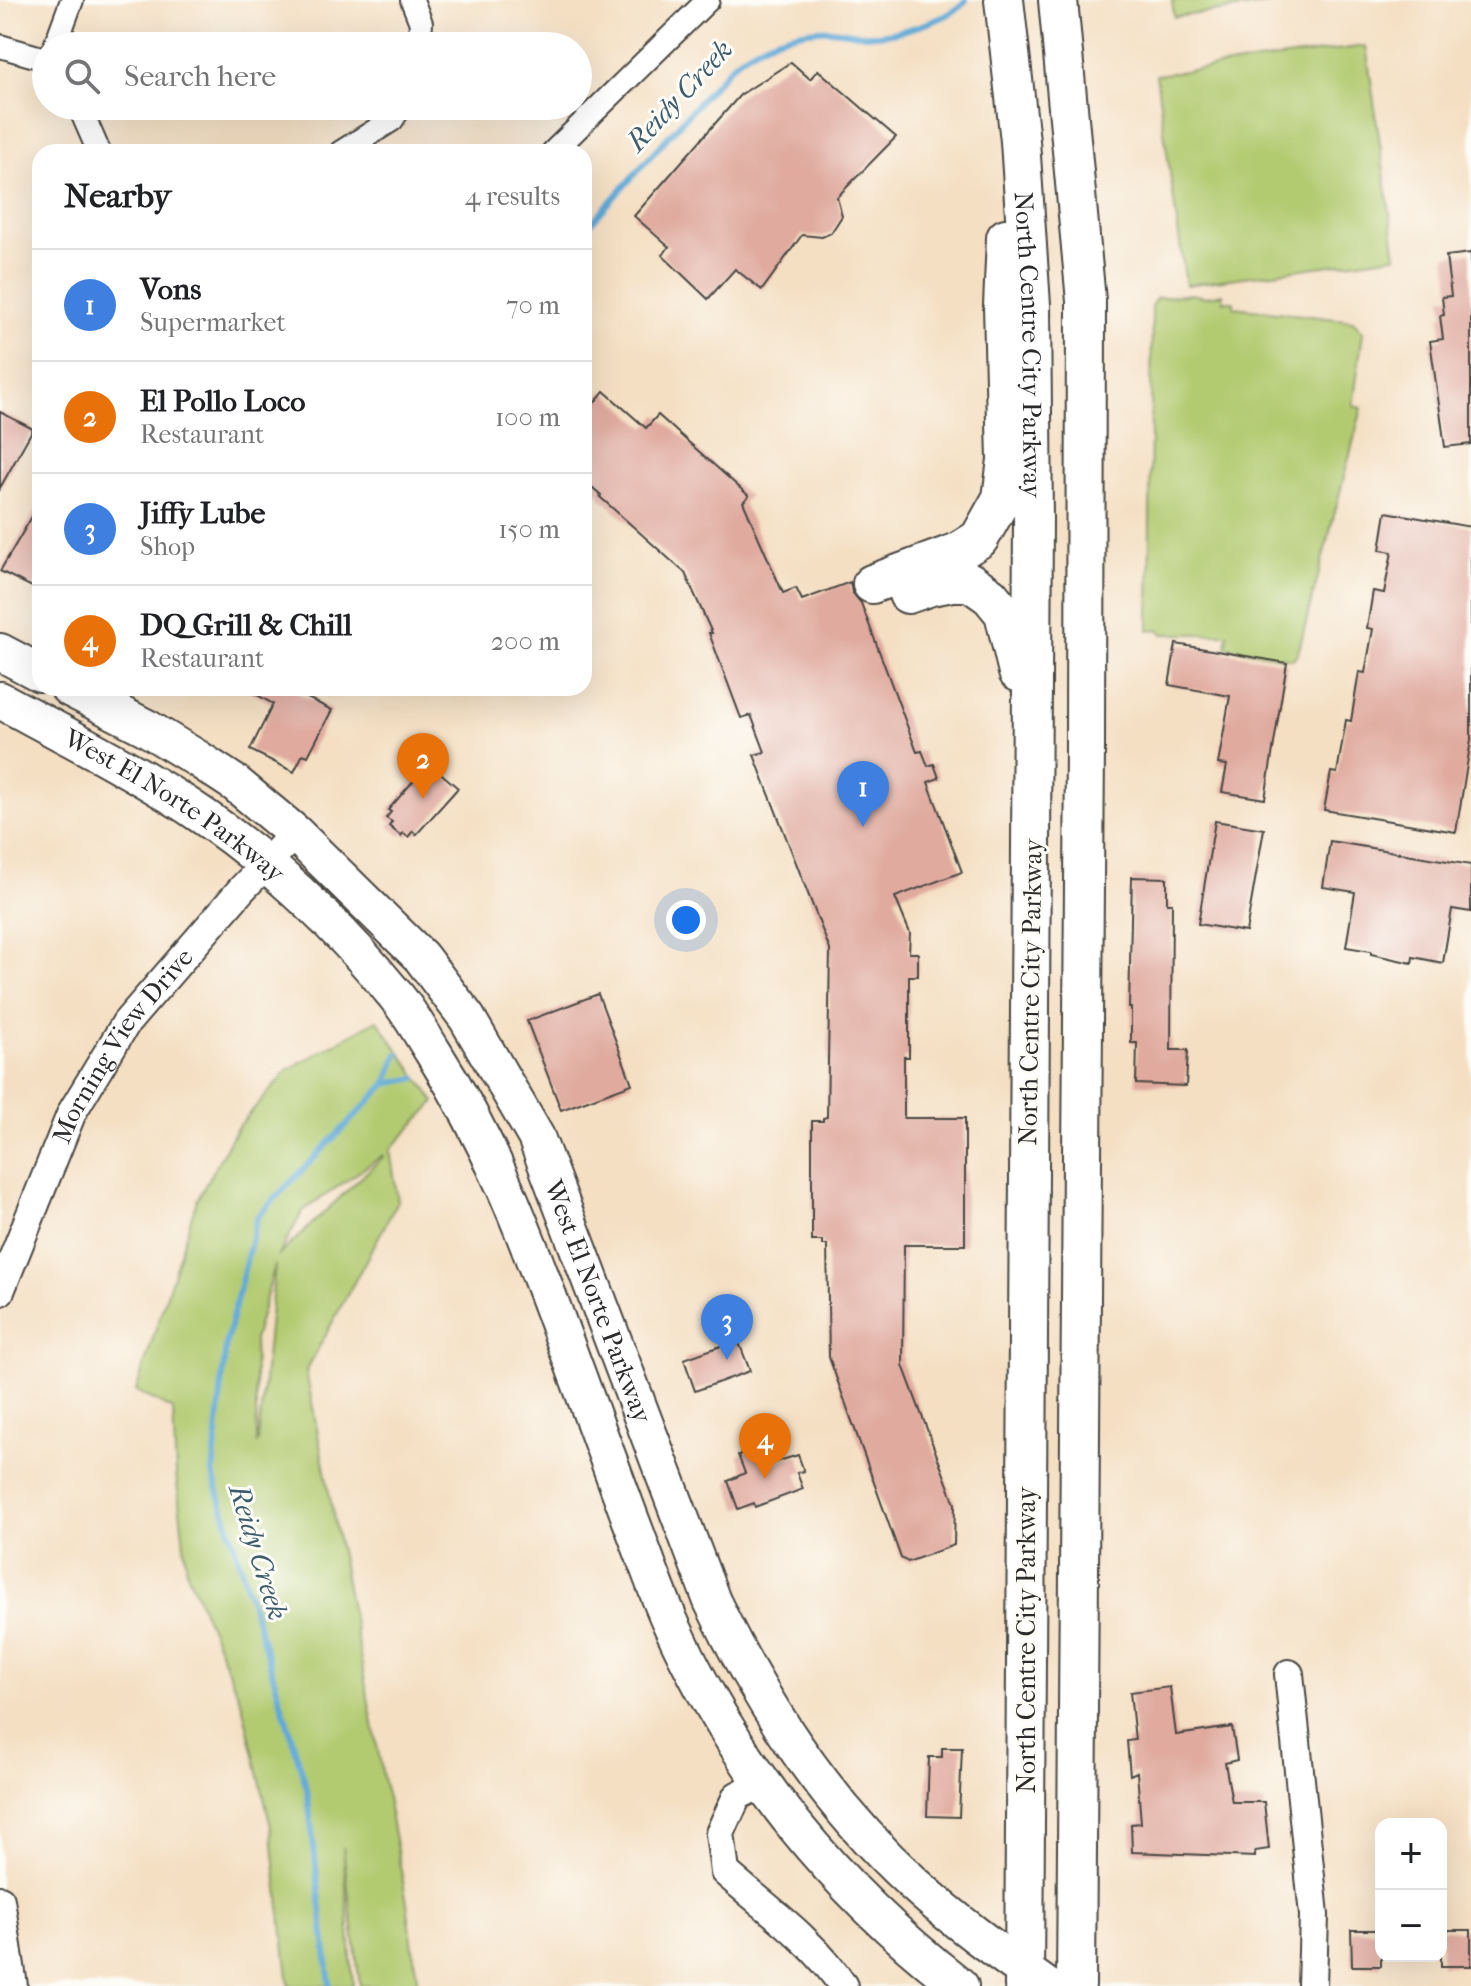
<!DOCTYPE html>
<html lang="en">
<head>
<meta charset="utf-8">
<style>
	body { margin:0; font-family:"IM FELL French Canon",serif; background:#f6f6f6; color:#202124 }
	.controls { position:absolute; right:24px; bottom:24px; display:grid; overflow:hidden; border-radius:16px; box-shadow:0 8px 32px #0002 }
	.controls button { width:72px; height:72px; display:grid; place-items:center; padding:0; border:0; border-bottom:2px solid #e0e0e0; background:#fff; color:#202124; font:40px sans-serif }
	.you { position:absolute; left:686px; top:920px; width:28px; height:28px; margin:-20px; border:6px solid #fff; border-radius:50%; background:#1a73e8; box-shadow:0 0 0 12px #1a73e833 }
	.badge { display:grid; place-items:center; width:52px; height:52px; border-radius:50%; background:#d1495b; color:#fff; font-size:26px; font-weight:700 }
	.pin { position:absolute; translate:-50% -66px; filter:drop-shadow(0 2px 4px #0008) }
	.pin::after { content:''; position:absolute; top:42px; width:28px; height:24px; background:inherit; clip-path:polygon(0 0,100% 0,50% 100%) }
	.list { margin:0; padding:0; list-style:none }
	h2 { display:flex; justify-content:space-between; align-items:center; height:104px; margin:0; padding:0 32px; font-size:34px }
	h2 small { font-size:26px; font-weight:400; color:#757577 }
	.list li { display:grid; grid-template-columns:52px 1fr auto; gap:24px; align-items:center; box-sizing:border-box; height:112px; padding:0 32px; border-top:2px solid #e0e0e0 }
	.list b { display:block; font-size:30px; white-space:nowrap }
	.list p { margin:0; font-size:26px; white-space:nowrap; color:#757577 }
	.list em { font-size:26px; font-style:normal; color:#757577 }
	.icon { flex:none; width:44px; height:44px; fill:none; stroke:currentColor; stroke-width:2; stroke-linecap:round; stroke-linejoin:round }
	.map { position:relative; flex:none; width:1471px; height:1986px; overflow:hidden }
	.search { position:absolute; background:#fff; box-shadow:0 8px 32px #0002; left:32px; top:32px; width:560px; height:88px; display:flex; align-items:center; gap:20px; box-sizing:border-box; padding:0 28px; border-radius:44px; color:#757577; font-size:30px }
	.panel { position:absolute; background:#fff; box-shadow:0 8px 32px #0002; left:32px; top:144px; width:560px; height:552px; border-radius:24px }
	.map>svg:first-child { display:block }
	.green { fill:#b2cb71; stroke:#6e7b4e; stroke-width:2; fill-rule:evenodd }
	.lines { fill:none; stroke-linecap:round; stroke-linejoin:round }
	.stream { stroke:#5ea9d6; stroke-width:6 }
	.building { fill:#e0aa9f }
	.minor-casing { stroke:#494642; stroke-width:26 }
	.tertiary-casing { stroke:#494642; stroke-width:32 }
	.primary-casing { stroke:#494642; stroke-width:40 }
	.trunk-casing { stroke:#494642; stroke-width:42 }
	.minor { stroke:#fff; stroke-width:22 }
	.tertiary { stroke:#fff; stroke-width:28 }
	.primary { stroke:#fff; stroke-width:36 }
	.trunk { stroke:#fff; stroke-width:38 }
	.labels { text-anchor:middle; stroke-width:6; stroke-linejoin:round; paint-order:stroke }
	.street-label { font-size:26px; fill:#2b2b2b; stroke:#fdfcf7 }
	.water-label { font-size:28px; font-style:italic; fill:#3f5d6f; stroke:#fdfcf7 }
</style>
</head>
<body>
<div class="map">
<svg width="1471" height="1986" viewBox="0 0 1471 1986">
	<rect width="100%" height="100%" fill="#fdfcf7"/>
	<filter id="ink" filterUnits="userSpaceOnUse"><feTurbulence type="fractalNoise" baseFrequency=".0125" numOctaves="2"/><feDisplacementMap in="SourceGraphic" scale="16" xChannelSelector="R" yChannelSelector="G"/><feConvolveMatrix kernelMatrix="1 2 1 2 8 2 1 2 1" color-interpolation-filters="sRGB"/></filter>
	<filter id="wash" filterUnits="userSpaceOnUse"><feTurbulence type="fractalNoise" baseFrequency=".006" numOctaves="4" result="noise"/><feDisplacementMap in="SourceGraphic" scale="32" xChannelSelector="R" yChannelSelector="G"/><feGaussianBlur stdDeviation="1.8" result="paint"/><feColorMatrix in="noise" values="0 0 0 0 0 0 0 0 0 0 0 0 0 0 0 0 0 1.4 0 .05"/><feComposite in="paint" operator="in"/></filter>
	<g filter="url(#wash)">
		<rect width="100%" height="100%" fill="#f4dfc3"/>
		<g class="green">
			<polygon points="1172,0 1301,0 1174,17"/>
			<polygon points="1366,46 1396,256 1186,285 1156,75"/>
			<polygon points="1191,294 1205,297 1223,294 1224,301 1234,301 1234,307 1353,321 1363,332 1353,406 1362,408 1298,653 1293,659 1226,647 1228,634 1163,634 1159,629 1149,630 1152,304 1157,298"/>
			<path d="M377,1020L435,1102L390,1150L398,1201L306,1371L407,1903L418,1986H360L343,1847L353,1986H289L271,1827L242,1704L187,1572L176,1474L173,1410L136,1391L197,1200L237,1128L288,1070ZM383,1155L384,1156L278,1256L303,1211ZM275,1265L258,1442L257,1443L254,1340Z"/>
		</g>
		<g class="lines">
			<g class="stream">
				<path d="M584,231L733,64C758,43 785,33 818,30C835,28 851,34 868,35C891,36 953,20 966,0"/>
				<polyline points="386,1084 416,1078"/>
				<polyline points="330,1986 307,1789 213,1474 226,1343 257,1217 386,1084 398,1054"/>
			</g>
		</g>
		<g id="blocks">
			<g class="building">
				<polygon points="791,62 810,79 818,70 896,137 837,197 842,216 831,233 822,237 802,235 762,290 735,269 708,299 662,255 669,247 634,216 740,95"/>
				<polygon points="1471,253 1471,444 1445,447 1430,341 1443,339 1440,316 1444,315 1442,297 1451,296 1446,256"/>
				<polygon points="604,391 646,428 658,415 749,496 743,502 783,593 796,588 802,600 850,582 852,592 861,603 917,752 922,751 928,766 934,764 939,778 928,782 962,872 895,897 910,933 909,953 918,953 918,976 909,976 909,1057 904,1057 904,1118 965,1118 965,1245 904,1245 903,1365 955,1504 954,1545 908,1562 901,1558 829,1357 827,1245 822,1245 822,1241 812,1241 812,1121 823,1121 823,1118 827,1117 830,950 754,755 765,752 751,715 741,718 709,633 712,633 685,573 600,497 601,495 584,480 584,416"/>
				<polygon points="0,412 33,429 0,488"/>
				<polygon points="40,503 40,591 0,571"/>
				<polygon points="1386,512 1471,527 1471,740 1456,832 1324,810 1331,772 1337,773 1346,720 1351,721 1359,672 1365,673 1373,629 1367,628 1373,591 1384,593 1392,552 1380,550"/>
				<polygon points="1176,644 1287,663 1265,799 1222,792 1227,765 1218,764 1230,696 1169,685"/>
				<polygon points="245,688 287,688 332,710 308,756 303,754 294,772 250,750 273,704"/>
				<polygon points="429,763 458,788 416,835 413,831 408,837 403,833 401,836 389,826 392,822 386,818 391,812 388,810"/>
				<polygon points="1215,821 1264,829 1246,932 1198,924"/>
				<polygon points="1330,841 1471,865 1471,912 1452,909 1443,963 1413,957 1412,963 1371,954 1371,951 1346,947 1355,892 1323,887"/>
				<polygon points="1132,877 1167,878 1167,903 1172,903 1171,1050 1188,1050 1186,1086 1136,1084 1137,1043 1131,1043 1131,1008 1129,1008"/>
				<polygon points="598,994 632,1084 561,1110 527,1021"/>
				<polygon points="738,1340 750,1371 695,1391 684,1359"/>
				<polygon points="760,1447 766,1465 798,1455 804,1471 797,1473 803,1489 755,1507 754,1503 738,1509 728,1481 745,1473 738,1455"/>
				<polygon points="1170,1687 1176,1735 1232,1727 1237,1760 1225,1763 1232,1802 1264,1802 1269,1849 1255,1851 1255,1857 1132,1852 1131,1824 1141,1823 1137,1772 1130,1775 1127,1741 1135,1740 1130,1692"/>
				<polygon points="942,1748 962,1748 959,1817 927,1816 929,1757 942,1757"/>
				<polygon points="1351,1930 1381,1930 1381,1966 1352,1966"/>
				<rect x="1441" y="1930" width="30" height="36"/>
			</g>
		</g>
	</g>
	<g filter="url(#ink)">
		<use href="#blocks" fill-opacity="0" stroke="#494642" stroke-width="2"/>
		<g class="lines">
			<defs>
				<g id="minor">
					<polyline points="412,0 421,23 419,46"/>
					<polyline points="0,46 38,57 46,62"/>
					<polyline points="55,46 72,0"/>
					<polyline points="79,106 99,152"/>
					<polyline points="341,152 392,120 401,106"/>
					<polyline points="553,152 708,0"/>
				</g>
				<g id="tertiary">
					<path id="s1" d="M0,1291L72,1112L126,1023L241,890L295,833"/>
					<polyline points="1289,1674 1314,1915 1312,1986"/>
					<path d="M761,1784L737,1796L720,1833L725,1872C765,1907 814,1941 843,1986"/>
					<polyline points="0,1900 13,1986"/>
				</g>
				<g id="primary">
					<polyline points="0,652 40,673"/>
					<path id="s2" d="M69,688L147,728L198,759L236,784L295,833L421,957L467,1018L536,1137L712,1601C762,1706 826,1803 912,1882C953,1920 1001,1954 1046,1986"/>
					<path id="s3" d="M0,700C63,734 128,767 188,806C267,858 337,924 396,996C410,1013 421,1033 433,1052C491,1143 524,1230 561,1331C584,1393 607,1455 630,1518C644,1554 656,1591 672,1626C739,1772 834,1889 960,1986"/>
				</g>
				<g id="trunk">
					<path id="s4" d="M1004,0L1020,141L1031,305L1033,520L1024,1986"/>
					<polyline points="1058,0 1086,301 1085,747 1076,1986"/>
					<polyline points="872,584 958,552 979,539 1002,498 1007,460 1003,306 1006,238"/>
					<polyline points="908,594 931,586 952,582 970,582 990,596 1004,613 1018,672"/>
				</g>
			</defs>
			<use href="#minor" class="minor-casing"/>
			<use href="#tertiary" class="tertiary-casing"/>
			<use href="#primary" class="primary-casing"/>
			<use href="#trunk" class="trunk-casing"/>
			<use href="#minor" class="minor"/>
			<use href="#tertiary" class="tertiary"/>
			<use href="#primary" class="primary"/>
			<use href="#trunk" class="trunk"/>
		</g>
	</g>
	<g class="labels">
		<g class="street-label">
			<text dy="9" stroke="none"><textPath href="#s4" startOffset="346">North Centre City Parkway</textPath></text>
			<text dy="9" stroke="none"><textPath href="#s3" startOffset="204">West El Norte Parkway</textPath></text>
			<text transform="translate(1030 992) rotate(-89)" y="9">North Centre City Parkway</text>
			<text dy="9" stroke="none"><textPath href="#s1" startOffset="276">Morning View Drive</textPath></text>
			<text dy="9" stroke="none"><textPath href="#s2" startOffset="836">West El Norte Parkway</textPath></text>
			<text transform="translate(1026 1640) rotate(-90)" y="9">North Centre City Parkway</text>
		</g>
		<g class="water-label">
			<text transform="translate(679 95) rotate(-47)" y="10">Reidy Creek</text>
			<text transform="translate(259 1552) rotate(73)" y="10">Reidy Creek</text>
		</g>
	</g>
</svg>
<div class="controls">
<button>+</button>
<button>−</button>
</div>
<div class="you"></div>
<div class="pin badge" style="left:863px;top:827px;background:#3f7fe0">1</div>
<div class="pin badge" style="left:423px;top:799px;background:#e8710a">2</div>
<div class="pin badge" style="left:727px;top:1360px;background:#3f7fe0">3</div>
<div class="pin badge" style="left:765px;top:1479px;background:#e8710a">4</div>
<div class="search"><svg class="icon" aria-label="search" viewBox="0 0 24 24"><circle cx="10" cy="10" r="6"/><path d="M15 15l6 6"/></svg>Search here</div>
<section class="panel">
<h2>Nearby<small>4 results</small></h2>
<ul class="list">
<li><span class="badge" style="background:#3f7fe0">1</span><div><b>Vons</b><p>Supermarket</p></div><em>70 m</em></li>
<li><span class="badge" style="background:#e8710a">2</span><div><b>El Pollo Loco</b><p>Restaurant</p></div><em>100 m</em></li>
<li><span class="badge" style="background:#3f7fe0">3</span><div><b>Jiffy Lube</b><p>Shop</p></div><em>150 m</em></li>
<li><span class="badge" style="background:#e8710a">4</span><div><b>DQ Grill &amp; Chill</b><p>Restaurant</p></div><em>200 m</em></li>
</ul>
</section>
</div>
</body>
</html>
